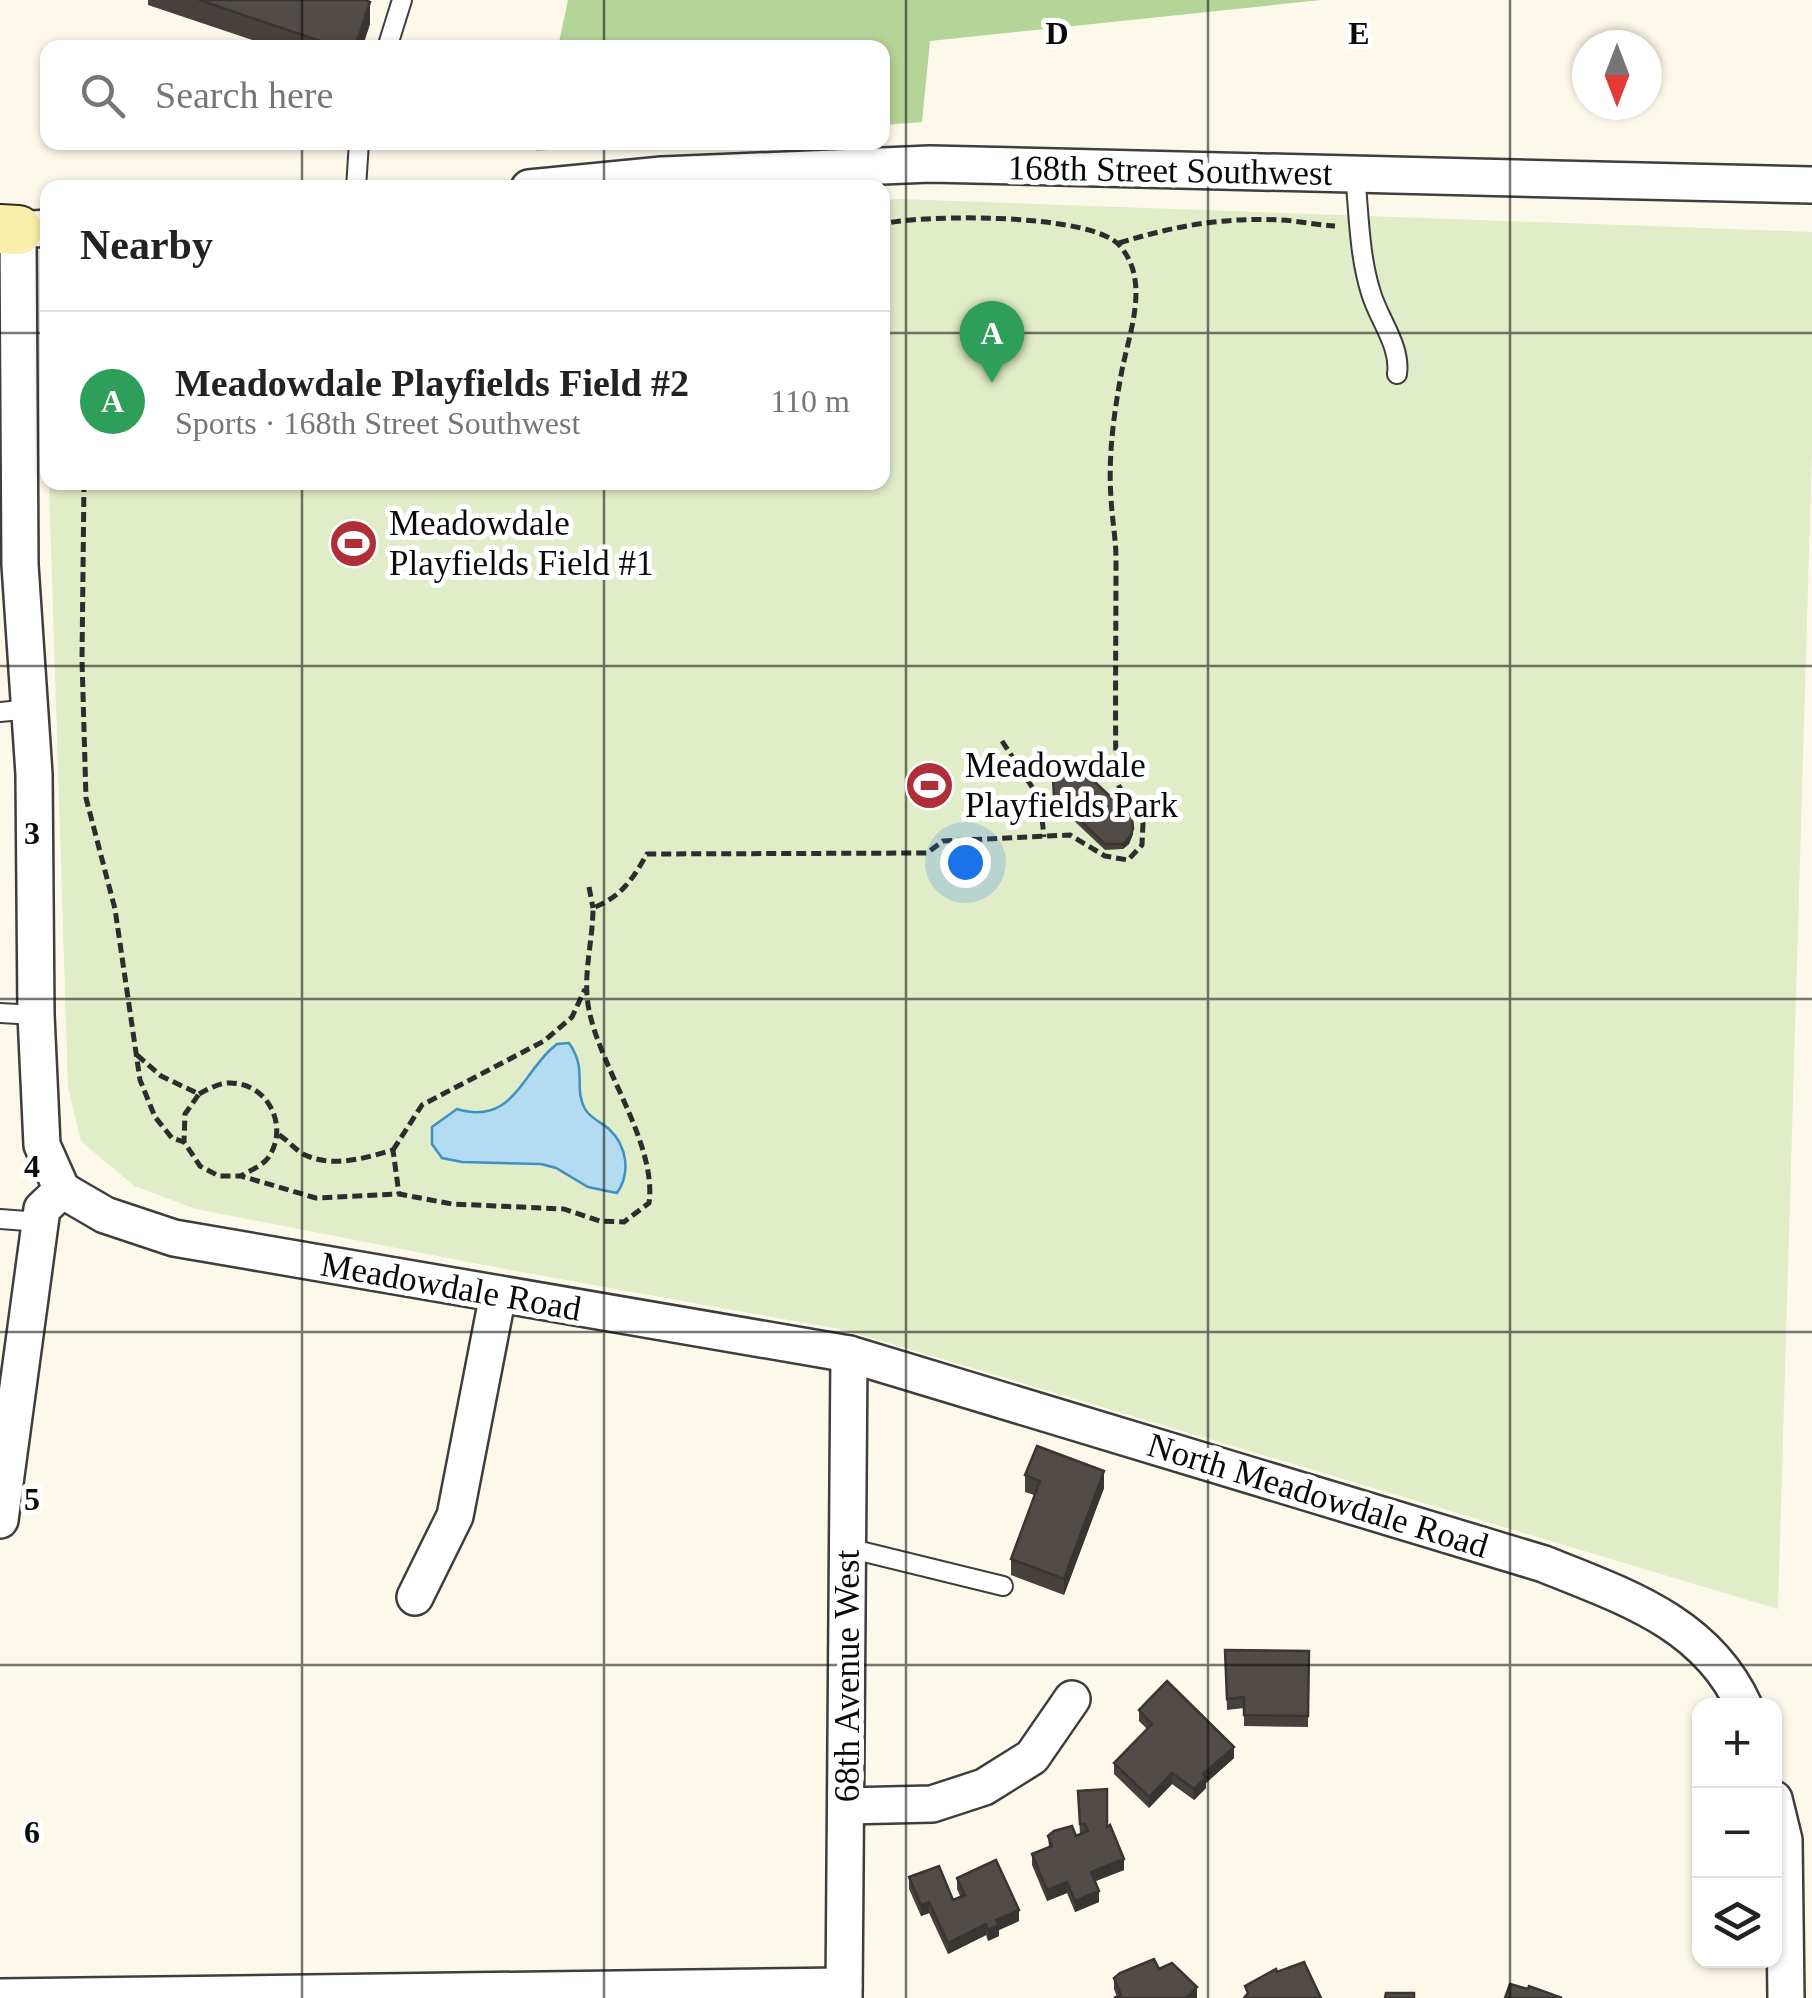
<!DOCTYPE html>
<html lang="en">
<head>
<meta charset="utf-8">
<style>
	body { margin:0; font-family:Georgia,serif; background:#f2f2f2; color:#222 }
	.controls { position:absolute; right:30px; bottom:30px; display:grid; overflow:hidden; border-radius:20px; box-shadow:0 2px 8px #0004 }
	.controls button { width:90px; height:90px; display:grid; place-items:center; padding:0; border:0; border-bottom:2px solid #e0e0e0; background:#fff; color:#222; font:50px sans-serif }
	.compass { position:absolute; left:1572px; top:30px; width:90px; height:90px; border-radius:50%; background:#fff; box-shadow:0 2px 8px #0004; rotate:180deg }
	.you { position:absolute; left:965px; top:862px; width:35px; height:35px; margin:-25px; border:8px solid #fff; border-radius:50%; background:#1a73e8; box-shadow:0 0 0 15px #1a73e833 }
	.badge { display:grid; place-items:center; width:65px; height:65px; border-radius:50%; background:#af2e37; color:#fff; font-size:32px; font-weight:700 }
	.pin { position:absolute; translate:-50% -82px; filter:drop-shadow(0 2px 5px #0008) }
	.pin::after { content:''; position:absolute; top:52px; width:35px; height:30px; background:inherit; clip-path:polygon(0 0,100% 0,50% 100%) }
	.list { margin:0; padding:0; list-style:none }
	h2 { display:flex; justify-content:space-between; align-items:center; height:130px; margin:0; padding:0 40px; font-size:42px }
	h2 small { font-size:32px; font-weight:400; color:#767676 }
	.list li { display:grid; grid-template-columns:65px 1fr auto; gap:30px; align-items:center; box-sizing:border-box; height:180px; padding:0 40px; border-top:2px solid #e0e0e0 }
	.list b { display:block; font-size:38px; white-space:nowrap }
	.list p { margin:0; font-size:32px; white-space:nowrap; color:#767676 }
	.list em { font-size:32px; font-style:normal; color:#767676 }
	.icon { flex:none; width:55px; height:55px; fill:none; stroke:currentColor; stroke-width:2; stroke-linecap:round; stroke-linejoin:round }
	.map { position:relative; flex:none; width:1812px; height:1998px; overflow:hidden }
	.search { position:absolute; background:#fff; box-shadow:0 2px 8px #0004; left:40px; top:40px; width:850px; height:110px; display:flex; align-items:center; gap:25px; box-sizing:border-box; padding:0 35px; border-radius:20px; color:#767676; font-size:38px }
	.panel { position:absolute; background:#fff; box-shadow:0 2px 8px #0004; left:40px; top:180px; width:850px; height:310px; border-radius:20px }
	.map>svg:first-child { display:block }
	.forest { fill:#b4d498 }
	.pitch { fill:#e1ecc8 }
	.water { fill:#b3dbf1; stroke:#4091c2; stroke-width:2.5 }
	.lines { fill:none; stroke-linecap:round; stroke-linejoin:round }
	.lane-casing { stroke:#3e3e3e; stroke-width:22 }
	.street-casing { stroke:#3e3e3e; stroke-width:40 }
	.secondary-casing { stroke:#2d2d2d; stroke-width:52 }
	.path { stroke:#2d2d2d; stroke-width:5; stroke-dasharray:10 5; stroke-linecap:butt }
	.lane { stroke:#fff; stroke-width:18 }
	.street { stroke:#fff; stroke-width:35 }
	.secondary { stroke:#f9eeaa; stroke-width:48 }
	.wall { fill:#47413e }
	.shaded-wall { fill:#393532 }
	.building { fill:#524c48; stroke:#393532; stroke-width:2.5 }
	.grid { fill:none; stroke:#0b0b0b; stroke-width:2.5; stroke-opacity:0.55 }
	.labels { text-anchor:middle; stroke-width:10; stroke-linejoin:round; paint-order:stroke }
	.street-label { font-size:35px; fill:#0b0b0b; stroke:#fff }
	.poi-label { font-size:35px; fill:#0b0b0b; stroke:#fff; text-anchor:start }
	.grid-label { font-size:32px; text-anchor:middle; font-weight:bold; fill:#0b0b0b; stroke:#fff; stroke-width:10; stroke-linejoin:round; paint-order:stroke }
</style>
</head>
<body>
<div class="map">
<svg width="1812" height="1998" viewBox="0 0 1812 1998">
	<rect width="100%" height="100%" fill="#fdf9ea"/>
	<g class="forest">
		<polygon points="568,0 1321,0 930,41 922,122 883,125 882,48 558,47"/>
		<polygon points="538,142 646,142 646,143 536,151"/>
	</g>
	<polygon class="pitch" points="900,199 1812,232 1812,451 1778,1609 845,1330 499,1268 196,1209 134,1186 81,1141 68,1087 49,483 882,482 883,200"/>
	<path class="water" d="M569,1043C588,1070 573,1087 585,1109C590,1118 602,1123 609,1129C627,1146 631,1173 617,1193L588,1187L556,1168L541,1164L462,1162L442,1158L432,1144V1127L457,1109C510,1125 520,1079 550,1050L557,1044Z"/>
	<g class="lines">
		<defs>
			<g id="lane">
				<polyline points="387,48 402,0"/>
				<path d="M1355,174C1359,214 1359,255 1371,293C1379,320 1401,346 1397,374"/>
				<polyline points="356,188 359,142"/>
				<polyline points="0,712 31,709"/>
				<polyline points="0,1013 36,1015"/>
				<polyline points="0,1219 40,1222"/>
				<polyline points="848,1548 1003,1586"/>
			</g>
			<g id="street">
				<polyline points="529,188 662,175 930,164 1812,185"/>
				<polyline points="48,228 18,230 20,565 34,774 36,1015 42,1145 62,1190"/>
				<path d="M62,1190L105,1215L174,1238L849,1354L1544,1564C1623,1596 1706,1622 1744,1706"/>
				<polyline points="0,1520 42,1209 62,1190"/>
				<polyline points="415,1597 455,1516 498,1294"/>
				<polyline points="1774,1799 1784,1840 1786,1998"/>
				<polyline points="846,1806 932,1804 984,1787 1032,1757 1072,1699"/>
				<polyline points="0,1997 844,1986"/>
				<polyline points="844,1998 849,1354"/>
			</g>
			<polyline id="secondary" points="0,229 18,230"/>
		</defs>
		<use href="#lane" class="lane-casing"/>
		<use href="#street" class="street-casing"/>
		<use href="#secondary" class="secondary-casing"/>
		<g class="path">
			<path d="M1119,243C1174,226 1223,217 1281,220C1299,221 1317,225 1335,226"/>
			<path d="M84,482L82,660L86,798L115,909L140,1080L155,1117L172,1138L184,1142L200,1166L219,1176H241L316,1198L399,1194L452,1204L564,1209L600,1221L624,1222L649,1203C657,1144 601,1070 589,1010C582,976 593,942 593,908C622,896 632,880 647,854L927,853L943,841L1070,835L1105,856L1128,860L1142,845L1143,823L1127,802L1116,780C1115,706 1116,633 1116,559C1116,539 1112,519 1111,498C1108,455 1114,412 1122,370C1130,330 1150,281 1120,246C1093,213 924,214 882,224"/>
			<polyline points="1002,741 1040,799 1044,837"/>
			<polyline points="589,887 593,908"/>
			<polyline points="137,1055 161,1076 199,1094 185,1114 184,1142"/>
			<path d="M199,1094C208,1089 219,1083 229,1083C268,1082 290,1127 268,1158C262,1166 249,1171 241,1176"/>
			<path d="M279,1135C289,1141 295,1150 305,1155C333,1168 365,1158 393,1150L399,1194"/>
			<polyline points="393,1150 422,1105 544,1041 572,1017 585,989"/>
		</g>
		<use href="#lane" class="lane"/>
		<use href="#street" class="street"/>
		<use href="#secondary" class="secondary"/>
	</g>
	<g class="wall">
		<polygon points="148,0 365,0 370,24 362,48 276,48 148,5"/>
		<polygon points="1053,778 1133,834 1129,844 1123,849 1105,850 1054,802"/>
		<polygon points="1025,1475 1104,1488 1064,1595 1011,1575 1011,1559 1034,1495 1025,1492"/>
		<polygon points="1225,1650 1309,1651 1308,1727 1244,1726 1244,1708 1227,1710"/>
		<polygon points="1139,1710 1234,1758 1206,1783 1206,1788 1194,1800 1172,1784 1149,1808 1114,1774 1114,1763 1147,1729 1139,1721"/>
		<polygon points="1078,1791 1107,1827 1124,1870 1095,1881 1099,1902 1075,1912 1067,1893 1047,1901 1032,1865 1032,1854 1049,1848 1048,1836 1080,1835"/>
		<polygon points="909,1877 953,1900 960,1896 957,1889 957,1878 1019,1921 999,1930 999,1936 988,1941 986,1935 948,1954 929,1913 921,1916 909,1889"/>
		<polygon points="1159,1969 1197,1998 1117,1997 1114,1989 1114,1978"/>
	</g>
	<g class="shaded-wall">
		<polygon points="370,2 370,24 362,48 355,48"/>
		<polygon points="1133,829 1133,834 1129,844 1123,849 1123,844"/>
		<polygon points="1104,1471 1104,1488 1064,1595 1064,1579"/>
		<polygon points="1234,1747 1234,1758 1206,1783 1206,1788 1194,1800 1194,1789 1203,1774"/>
		<polygon points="1172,1773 1172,1784 1149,1808 1149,1797"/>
		<polygon points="1124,1859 1124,1870 1091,1883 1091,1872"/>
		<polygon points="1067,1882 1067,1893 1047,1901 1047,1890"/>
		<polygon points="1099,1891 1099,1902 1075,1912 1075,1901"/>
		<polygon points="929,1902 929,1913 921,1916 921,1905"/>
		<polygon points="1019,1910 1019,1921 999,1930 999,1936 988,1941 988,1930 996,1920"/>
		<polygon points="986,1924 986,1935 948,1954 948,1943"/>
		<polygon points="1197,1987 1197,1998 1186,1998"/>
	</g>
	<g class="building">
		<polygon points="199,0 365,0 370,2 355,48 341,48"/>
		<polygon points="1068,766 1080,768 1132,817 1133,829 1129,838 1123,844 1105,844 1054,796 1053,778 1059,771"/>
		<polygon points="1037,1446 1104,1471 1064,1579 1011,1559 1040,1481 1025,1475"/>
		<polygon points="1225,1650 1309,1651 1308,1716 1244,1715 1244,1697 1227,1699"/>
		<polygon points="1167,1681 1234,1747 1203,1774 1206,1777 1194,1789 1172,1773 1149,1797 1114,1763 1152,1724 1139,1710"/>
		<polygon points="1107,1789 1107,1827 1110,1825 1124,1859 1091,1872 1099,1891 1075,1901 1067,1882 1047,1890 1032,1854 1052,1846 1048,1836 1054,1831 1072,1826 1076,1836 1088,1831 1085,1824 1080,1824 1078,1791"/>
		<polygon points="996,1860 1019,1910 996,1920 999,1925 988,1930 986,1924 948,1943 929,1902 921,1905 909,1877 939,1866 953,1900 965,1895 957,1878"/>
		<polygon points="1154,1959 1159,1969 1172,1963 1197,1987 1186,1998 1114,1998 1121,1995 1114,1978 1120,1973"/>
		<polygon points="1304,1962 1321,1998 1244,1998 1248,1993 1245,1986 1276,1969 1277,1972"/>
		<polygon points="1510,1984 1528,1989 1529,1986 1562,1998 1505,1998"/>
		<polygon points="1386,1993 1414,1993 1414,1998 1385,1998"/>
	</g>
	<path class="grid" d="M302,0V48M604,0V48M906,0V1998M1208,0V1998M1510,0V1998M302,142V188M604,142V188M0,333H48M882,333H1812M302,482V1998M604,482V1998M0,666H1812M0,999H1812M0,1332H1812M0,1665H1812"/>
	<defs>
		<symbol id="stadium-disc" viewBox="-11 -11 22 22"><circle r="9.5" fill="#af2e37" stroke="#fff"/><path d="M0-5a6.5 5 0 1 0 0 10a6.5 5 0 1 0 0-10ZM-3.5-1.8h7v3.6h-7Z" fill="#fff"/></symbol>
	</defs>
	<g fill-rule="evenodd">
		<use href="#stadium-disc" x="326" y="516" width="55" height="55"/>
		<use href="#stadium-disc" x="902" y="758" width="55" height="55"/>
	</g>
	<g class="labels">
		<g class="street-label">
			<text transform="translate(1170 170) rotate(1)" y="12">168th Street Southwest</text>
			<text transform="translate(451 1286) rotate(10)" y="12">Meadowdale Road</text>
			<text transform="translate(1318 1495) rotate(17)" y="12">North Meadowdale Road</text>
			<text transform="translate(847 1676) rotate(-90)" y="12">68th Avenue West</text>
		</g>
		<g class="poi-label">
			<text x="389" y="535">Meadowdale<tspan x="389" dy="40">Playfields Field #1</tspan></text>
			<text x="965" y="777">Meadowdale<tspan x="965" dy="40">Playfields Park</tspan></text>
		</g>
	</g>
	<g class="grid-label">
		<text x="1057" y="44">D</text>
		<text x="1359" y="44">E</text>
		<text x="32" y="844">3</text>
		<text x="32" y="1177">4</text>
		<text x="32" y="1510">5</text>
		<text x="32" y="1843">6</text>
	</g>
</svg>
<div class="controls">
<button>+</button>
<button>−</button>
<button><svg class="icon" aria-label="layers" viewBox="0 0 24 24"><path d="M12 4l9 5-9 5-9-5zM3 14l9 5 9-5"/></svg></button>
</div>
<svg class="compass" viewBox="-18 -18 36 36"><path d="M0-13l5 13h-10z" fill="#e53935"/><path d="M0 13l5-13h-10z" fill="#767676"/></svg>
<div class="you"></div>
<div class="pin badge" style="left:992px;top:383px;background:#2e9e5b">A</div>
<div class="search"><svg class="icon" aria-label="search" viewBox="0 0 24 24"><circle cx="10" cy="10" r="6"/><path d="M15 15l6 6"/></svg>Search here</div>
<section class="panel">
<h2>Nearby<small></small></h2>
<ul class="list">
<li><span class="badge" style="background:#2e9e5b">A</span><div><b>Meadowdale Playfields Field #2</b><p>Sports · 168th Street Southwest</p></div><em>110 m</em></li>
</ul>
</section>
</div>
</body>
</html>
